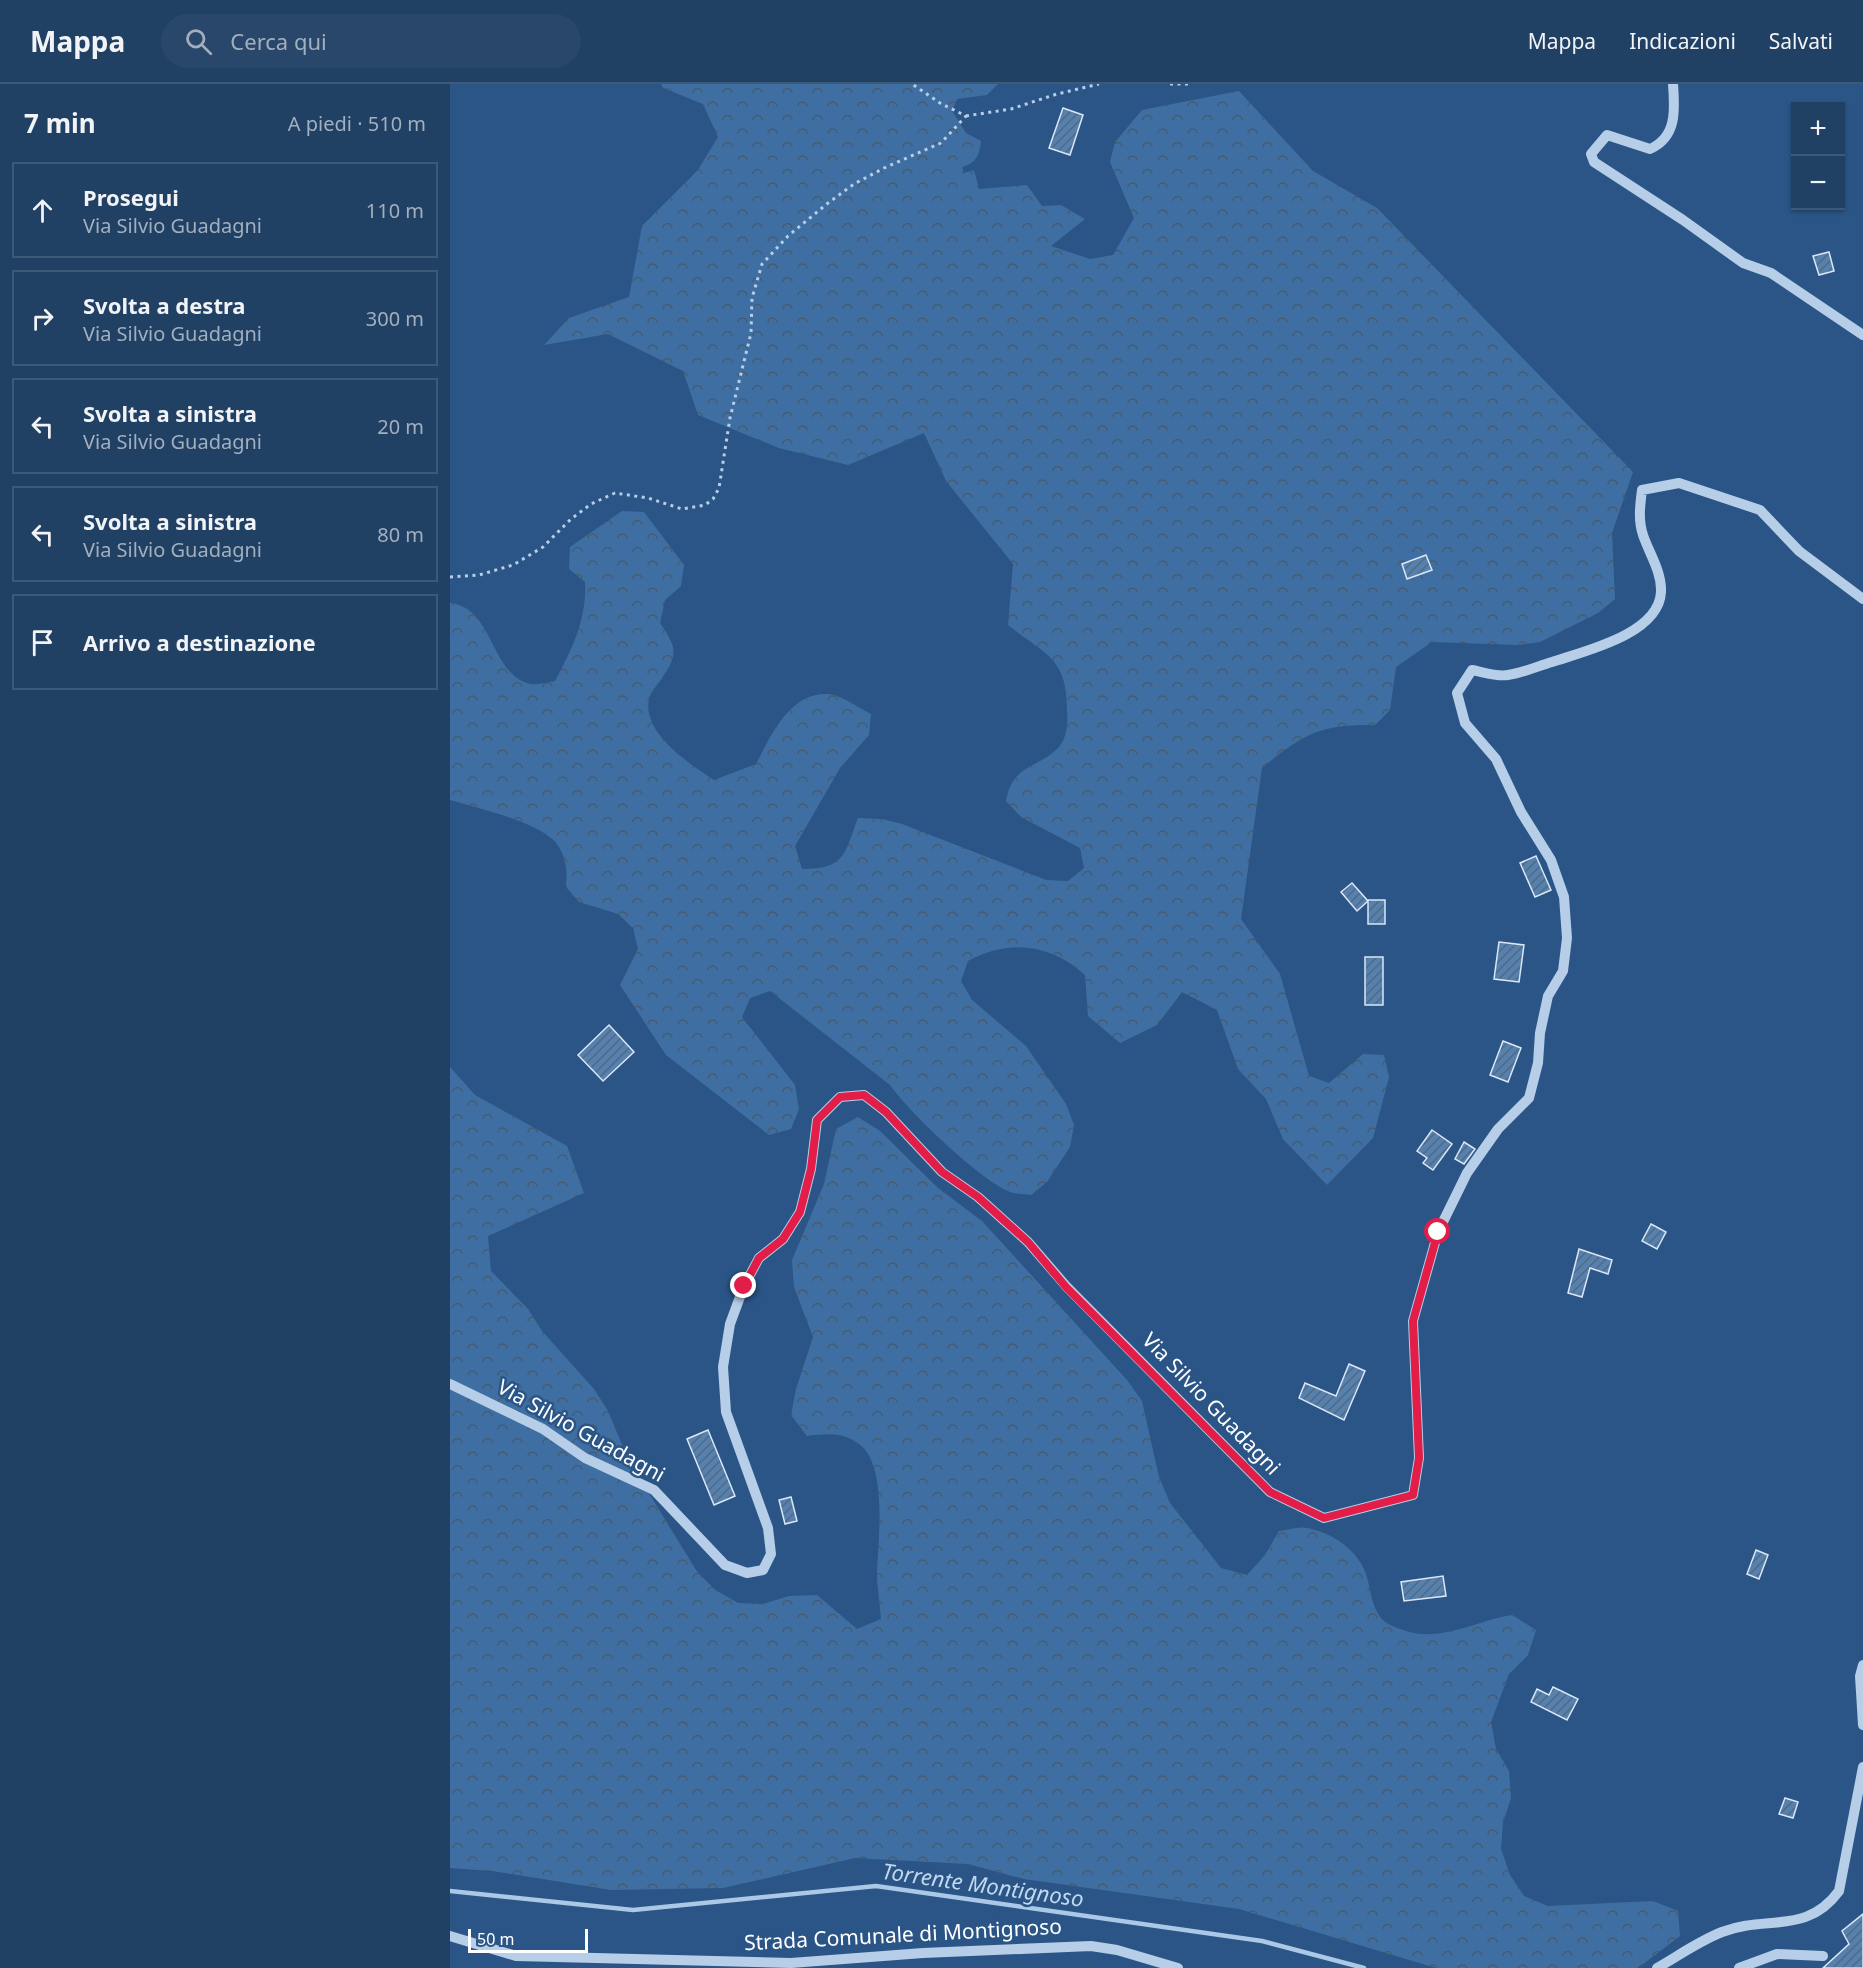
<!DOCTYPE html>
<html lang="it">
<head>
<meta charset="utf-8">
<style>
	body { margin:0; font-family:"Noto Sans",sans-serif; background:#28476a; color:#f1f3f6 }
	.controls { position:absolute; right:18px; top:18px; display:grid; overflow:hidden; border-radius:0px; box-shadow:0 2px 4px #0004 }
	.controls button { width:54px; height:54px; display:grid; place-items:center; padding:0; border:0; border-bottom:2px solid #3d5978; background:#204064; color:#f1f3f6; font:30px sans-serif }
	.scale { position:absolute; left:18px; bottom:15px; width:120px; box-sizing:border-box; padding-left:6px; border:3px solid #fff; border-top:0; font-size:16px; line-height:21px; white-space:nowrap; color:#fff; -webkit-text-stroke:4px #2a5586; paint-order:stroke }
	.stop { position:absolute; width:18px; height:18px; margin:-14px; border:4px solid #e11d48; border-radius:50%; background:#fff }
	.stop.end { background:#e11d48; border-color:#fff; box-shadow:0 2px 6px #0008 }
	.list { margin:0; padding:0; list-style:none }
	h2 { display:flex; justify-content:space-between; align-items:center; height:78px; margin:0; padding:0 24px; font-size:26px }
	h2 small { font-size:20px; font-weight:400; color:#a2afbf }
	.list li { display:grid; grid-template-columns:39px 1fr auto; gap:18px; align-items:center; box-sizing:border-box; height:96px; margin:0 12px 12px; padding:0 12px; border:2px solid #3d5978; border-radius:0px }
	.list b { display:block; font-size:22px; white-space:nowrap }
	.list p { margin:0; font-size:20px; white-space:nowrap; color:#a2afbf }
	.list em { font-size:20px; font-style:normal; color:#a2afbf }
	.icon { flex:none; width:33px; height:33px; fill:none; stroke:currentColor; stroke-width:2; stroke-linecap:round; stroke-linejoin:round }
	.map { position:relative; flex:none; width:1413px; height:1884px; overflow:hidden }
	header { display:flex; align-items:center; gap:36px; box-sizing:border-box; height:84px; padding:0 30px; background:#204064; border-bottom:2px solid #3d5978 }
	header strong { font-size:28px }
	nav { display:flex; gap:33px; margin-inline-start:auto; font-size:21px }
	.search { width:420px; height:54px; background:#28476a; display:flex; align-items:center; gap:15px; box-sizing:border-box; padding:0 21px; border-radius:33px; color:#a2afbf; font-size:22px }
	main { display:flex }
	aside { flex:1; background:#204064 }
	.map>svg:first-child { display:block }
	.forest { fill:url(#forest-crowns) }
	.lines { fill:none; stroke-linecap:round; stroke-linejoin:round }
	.stream { stroke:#abc9e7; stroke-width:4.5 }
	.building { fill:url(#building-hatch); stroke:#d9e7f6; stroke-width:1.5 }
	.path { stroke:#b6cee7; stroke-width:3; stroke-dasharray:3 4.5; stroke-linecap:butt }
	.minor { stroke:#b6cee7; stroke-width:10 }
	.route { stroke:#e11d48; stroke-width:8 }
	.labels { text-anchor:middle; stroke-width:5; stroke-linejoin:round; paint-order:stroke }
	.street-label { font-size:21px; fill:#fff; stroke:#2a5586 }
	.water-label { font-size:22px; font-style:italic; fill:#c1d8ef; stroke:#2a5586 }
</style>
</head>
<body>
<header>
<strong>Mappa</strong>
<div class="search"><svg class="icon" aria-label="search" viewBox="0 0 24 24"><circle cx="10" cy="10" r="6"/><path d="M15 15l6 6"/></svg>Cerca qui</div>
<nav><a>Mappa</a><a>Indicazioni</a><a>Salvati</a></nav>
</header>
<main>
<aside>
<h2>7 min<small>A piedi · 510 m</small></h2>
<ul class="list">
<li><svg class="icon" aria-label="ahead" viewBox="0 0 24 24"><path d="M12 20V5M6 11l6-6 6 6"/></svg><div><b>Prosegui</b><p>Via Silvio Guadagni</p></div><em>110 m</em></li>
<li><svg class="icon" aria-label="right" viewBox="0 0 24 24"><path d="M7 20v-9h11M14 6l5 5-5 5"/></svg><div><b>Svolta a destra</b><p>Via Silvio Guadagni</p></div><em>300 m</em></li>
<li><svg class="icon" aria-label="left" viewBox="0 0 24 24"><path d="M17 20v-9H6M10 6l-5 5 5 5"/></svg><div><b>Svolta a sinistra</b><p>Via Silvio Guadagni</p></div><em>20 m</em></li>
<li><svg class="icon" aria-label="left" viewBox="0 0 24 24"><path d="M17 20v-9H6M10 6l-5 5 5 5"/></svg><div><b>Svolta a sinistra</b><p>Via Silvio Guadagni</p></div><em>80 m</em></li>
<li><svg class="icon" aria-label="arrive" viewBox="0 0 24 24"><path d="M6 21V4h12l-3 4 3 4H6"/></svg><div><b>Arrivo a destinazione</b></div></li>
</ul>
</aside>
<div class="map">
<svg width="1413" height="1884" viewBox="0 0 1413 1884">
	<defs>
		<pattern id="forest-crowns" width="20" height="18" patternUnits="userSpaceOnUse" patternTransform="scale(1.5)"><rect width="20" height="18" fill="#3f6fa2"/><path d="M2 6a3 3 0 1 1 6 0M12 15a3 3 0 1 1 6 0" fill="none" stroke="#475a6e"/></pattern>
		<pattern id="building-hatch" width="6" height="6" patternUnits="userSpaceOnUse" patternTransform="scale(1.5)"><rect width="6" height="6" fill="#5681af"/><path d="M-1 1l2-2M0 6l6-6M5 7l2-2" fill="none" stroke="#526982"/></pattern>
	</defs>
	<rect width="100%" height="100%" fill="#2a5586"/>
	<g class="forest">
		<path d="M211,0H548L537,11L507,15L502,27L516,49L531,57C529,71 527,79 512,83L514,89L524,86L529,105L577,101L592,122L611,121L635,135L601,162L640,175L663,171L684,134L660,78L665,58L692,26L789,7L863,87L927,124L1183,388L1162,449L1165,515L1148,529L1090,558L1069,561L982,558L946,583L940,626L925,641C870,640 853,650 812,684L791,835L830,890L859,992L879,999L913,970L934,971L939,993L923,1054L877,1101L833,1055L816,1015L788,985L767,926L732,908L707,941L670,959L638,932L635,891C600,859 558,855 518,877L511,897L522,916L576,962L616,1020L624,1041L620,1063L597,1098L581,1111C573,1110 564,1110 558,1107C528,1094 459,1028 440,1001L320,907L300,914L292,933L345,1001L349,1025L341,1045L319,1051L216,971L170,901L188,865L183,844L168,830L129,818L116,803C117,788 117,777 109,763C96,739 26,724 0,716V519C44,523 40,592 81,600C88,601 98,598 105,597C122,565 137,535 135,498L119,485L120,463L172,427L194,428L234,481L231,502L215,516L210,539C228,565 228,571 210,597C207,601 202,607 200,612C188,647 240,680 264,696L306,680C321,651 340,608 378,610C391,611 409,624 421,630L419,651L390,684L345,762L352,785C396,785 394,770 408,734L432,735L452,740L596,796L618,797L634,784L630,764L571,733L556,717C562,680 588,685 609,663C617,653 618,639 617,627C617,573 597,572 558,541L563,480L496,397L474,349L398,381L329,364L248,331L233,287L158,250L94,261L119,234L179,213L192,142L248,86L268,53L253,20L213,4Z"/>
		<path d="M0,983L25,1011L117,1062L134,1109L38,1152L41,1187L78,1225L92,1247L144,1305L158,1327L178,1375L246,1486L264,1505L288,1519L313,1520L339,1512L367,1511L407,1545L431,1535C430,1520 427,1504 427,1489C428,1457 439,1376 406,1358C390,1348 375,1350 357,1352L341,1331L346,1305L363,1253L344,1203L342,1176L374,1100L386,1045L408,1033L430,1047L488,1104L532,1137L677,1296L692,1317L709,1393L720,1419L771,1484L797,1491L815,1471L829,1447C838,1446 848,1442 857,1444C881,1448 908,1466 916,1490C921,1505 921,1525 934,1537C938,1541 953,1546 959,1548C995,1557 1028,1536 1062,1531L1086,1546L1078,1571L1059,1590L1041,1638L1046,1665L1059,1687L1061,1714L1053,1739L1051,1765L1060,1791L1074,1812L1098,1822L1203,1817L1228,1827L1230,1852L1188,1884H986L789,1825L574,1795L518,1780L405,1774L273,1804L161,1806L42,1787L0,1784Z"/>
	</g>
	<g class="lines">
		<polyline class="stream" points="0,1807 183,1826 426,1802 812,1857 914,1884"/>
	</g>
	<g class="building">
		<polygon points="613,24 633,31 620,71 599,64"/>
		<polygon points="1379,168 1384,187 1369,191 1363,172"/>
		<polygon points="976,471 982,486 957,495 952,480"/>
		<polygon points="1086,772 1101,806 1085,813 1070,779"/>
		<polygon points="902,799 918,817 907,827 891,808"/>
		<rect x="918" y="816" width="17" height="24"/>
		<polygon points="1049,858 1074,861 1069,898 1044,895"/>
		<rect x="915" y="873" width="18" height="48"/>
		<polygon points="159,941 184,968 153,997 128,971"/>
		<polygon points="1053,957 1071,964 1058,998 1040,991"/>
		<polygon points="982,1046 1002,1060 983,1086 973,1079 977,1074 967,1067"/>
		<polygon points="1014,1058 1025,1065 1014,1080 1005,1075"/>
		<polygon points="1201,1140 1216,1148 1207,1165 1192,1157"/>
		<polygon points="1129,1165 1162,1176 1158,1190 1140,1184 1132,1213 1118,1209"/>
		<polygon points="899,1280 915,1287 894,1336 849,1314 855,1299 886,1312"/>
		<polygon points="258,1346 285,1412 264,1421 237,1355"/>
		<polygon points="341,1413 347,1437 335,1440 329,1416"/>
		<polygon points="1306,1466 1318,1471 1309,1495 1297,1490"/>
		<polygon points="993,1492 996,1512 954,1517 951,1498"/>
		<polygon points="1103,1603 1128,1615 1117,1636 1081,1618 1087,1605 1099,1611"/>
		<polygon points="1335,1714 1348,1718 1343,1734 1329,1730"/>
		<polygon points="1413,1830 1413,1884 1373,1884 1399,1860 1392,1847"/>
	</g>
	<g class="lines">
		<g class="path">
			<polyline points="720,0 738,0"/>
			<polyline points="516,32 561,25 607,10 649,0"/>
			<polyline points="0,493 29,491 63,481 93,463 121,435 141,420 165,409 198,414 232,425 255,421 263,415 269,404 280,334 301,249 302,214 312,180 338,152 378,119 404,100 434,84 491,59 516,32 490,19 462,0"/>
		</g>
		<g class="minor">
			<path d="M1223,0C1225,26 1227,53 1200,65L1157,51L1141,70L1144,78L1233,136L1293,179L1321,189L1413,251"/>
			<path d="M0,1300L93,1345L135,1374L204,1406L275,1481L297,1489L313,1486L321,1470L318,1444L276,1328L273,1283L280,1240L294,1202L309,1174L333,1155L350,1128L361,1085L367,1036L390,1013L414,1011L436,1028L492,1088L528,1113L578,1158L616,1202L820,1408L874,1434L963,1411L969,1374L963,1237L988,1148L1017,1089L1048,1045L1079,1014L1088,979L1090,949L1098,912L1113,887L1117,854L1114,813L1101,776L1071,728L1046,675L1015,639L1007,609L1022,586C1033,588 1047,593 1058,591C1073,589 1088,582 1102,578C1135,567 1209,550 1211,508C1212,488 1199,469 1193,451C1188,436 1190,422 1192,406L1229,399L1310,426L1349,467L1413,515"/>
			<polyline points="1413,1581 1410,1592 1413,1641"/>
			<polyline points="0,1852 66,1872 341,1879 473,1869 641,1862 667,1866 728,1884"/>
			<path d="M1207,1884C1228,1872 1249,1857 1272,1848C1316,1831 1357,1851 1389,1807L1413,1683"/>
			<polyline points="1289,1884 1327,1870 1373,1872"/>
		</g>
	</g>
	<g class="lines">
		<polyline class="route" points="294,1202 309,1174 333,1155 350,1128 361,1085 367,1036 390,1013 414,1011 436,1028 492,1088 528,1113 578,1158 616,1203 820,1408 874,1434 963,1411 969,1374 963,1237 988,1148"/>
	</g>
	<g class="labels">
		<g class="street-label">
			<text transform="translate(761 1320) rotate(46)" y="7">Via Silvio Guadagni</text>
			<text transform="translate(131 1347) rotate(29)" y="7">Via Silvio Guadagni</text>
			<text transform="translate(453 1851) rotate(-3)" y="7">Strada Comunale di Montignoso</text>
		</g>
		<g class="water-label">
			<text transform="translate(533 1801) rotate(8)" y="8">Torrente Montignoso</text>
		</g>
	</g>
</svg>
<div class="controls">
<button>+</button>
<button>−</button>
</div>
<div class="scale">50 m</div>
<div class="stop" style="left:988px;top:1148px"></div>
<div class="stop end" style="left:294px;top:1202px"></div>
</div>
</main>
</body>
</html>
